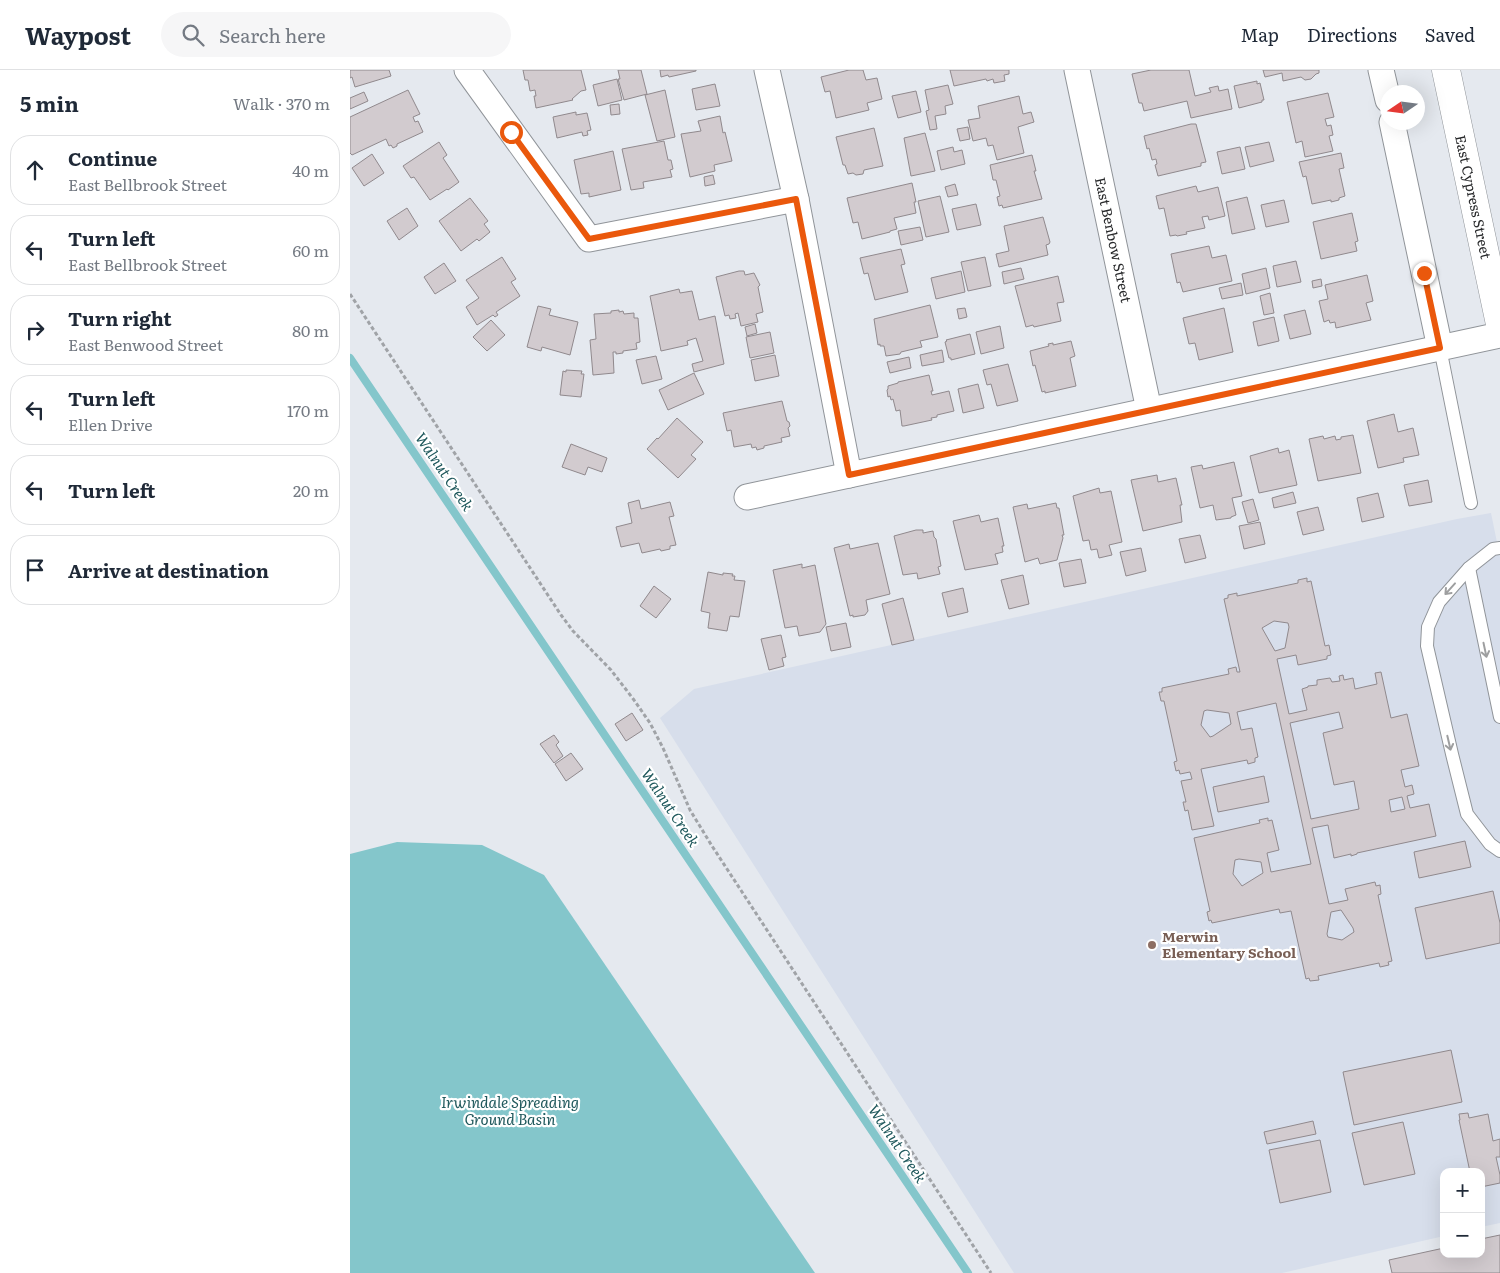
<!DOCTYPE html>
<html lang="en">
<head>
<meta charset="utf-8">
<style>
	body { margin:0; font-family:Literata,serif; background:#f6f6f7; color:#1f2937 }
	.controls { position:absolute; right:15px; bottom:15px; display:grid; overflow:hidden; border-radius:10px; box-shadow:0 5px 20px #0002 }
	.controls button { width:45px; height:45px; display:grid; place-items:center; padding:0; border:0; border-bottom:1px solid #e0e1e3; background:#fff; color:#1f2937; font:25px sans-serif }
	.compass { position:absolute; left:1030px; top:15px; width:45px; height:45px; border-radius:50%; background:#fff; box-shadow:0 5px 20px #0002; rotate:257deg }
	.stop { position:absolute; width:15px; height:15px; margin:-11px; border:4px solid #ea580c; border-radius:50%; background:#fff }
	.stop.end { background:#ea580c; border-color:#fff; box-shadow:0 1px 5px #0008 }
	.list { margin:0; padding:0; list-style:none }
	h2 { display:flex; justify-content:space-between; align-items:center; height:65px; margin:0; padding:0 20px; font-size:21px }
	h2 small { font-size:16px; font-weight:400; color:#747a83 }
	.list li { display:grid; grid-template-columns:32px 1fr auto; gap:15px; align-items:center; box-sizing:border-box; height:70px; margin:0 10px 10px; padding:0 10px; border:1px solid #e0e1e3; border-radius:20px }
	.list b { display:block; font-size:19px; white-space:nowrap }
	.list p { margin:0; font-size:16px; white-space:nowrap; color:#747a83 }
	.list em { font-size:16px; font-style:normal; color:#747a83 }
	.icon { flex:none; width:28px; height:28px; fill:none; stroke:currentColor; stroke-width:2; stroke-linecap:round; stroke-linejoin:round }
	.map { position:relative; flex:none; width:1150px; height:1203px; overflow:hidden }
	header { display:flex; align-items:center; gap:30px; box-sizing:border-box; height:70px; padding:0 25px; background:#fff; border-bottom:1px solid #e0e1e3 }
	header strong { font-size:24px }
	nav { display:flex; gap:28px; margin-inline-start:auto; font-size:18px }
	.search { width:350px; height:45px; background:#f6f6f7; display:flex; align-items:center; gap:12px; box-sizing:border-box; padding:0 18px; border-radius:28px; color:#747a83; font-size:19px }
	main { display:flex }
	aside { flex:1; background:#fff }
	.map>svg:first-child { display:block }
	.built { fill:#d7deeb }
	.water { fill:#84c6cb }
	.lines { fill:none; stroke-linecap:round; stroke-linejoin:round }
	.stream { stroke:#84c6cb; stroke-width:8 }
	.building { fill:#d2cbcf; stroke:#90898d; fill-rule:evenodd }
	.service-casing { stroke:#909499; stroke-width:14 }
	.minor-casing { stroke:#909499; stroke-width:27 }
	.secondary-casing { stroke:#909499; stroke-width:29 }
	.path { stroke:#a0a3a7; stroke-width:3; stroke-dasharray:4 2.5; stroke-linecap:butt }
	.service { stroke:#fff; stroke-width:12 }
	.minor { stroke:#fff; stroke-width:25 }
	.secondary { stroke:#fff; stroke-width:28 }
	.oneway { stroke:#9e9fa0 }
	.route { stroke:#ea580c; stroke-width:6 }
	.education-dot { fill:#8d6e63; stroke:#fff; stroke-width:2 }
	.labels { text-anchor:middle; stroke-width:4.5; stroke-linejoin:round; paint-order:stroke }
	.street-label { font-size:14px; fill:#28292b; stroke:#fff }
	.education-label { font-size:14px; font-weight:bold; fill:#785e54; stroke:#fff; text-anchor:start }
	.water-label { font-size:15px; font-style:italic; fill:#1f585c; stroke:#fff }
</style>
</head>
<body>
<header>
<strong>Waypost</strong>
<div class="search"><svg class="icon" aria-label="search" viewBox="0 0 24 24"><circle cx="10" cy="10" r="6"/><path d="M15 15l6 6"/></svg>Search here</div>
<nav><a>Map</a><a>Directions</a><a>Saved</a></nav>
</header>
<main>
<aside>
<h2>5 min<small>Walk · 370 m</small></h2>
<ul class="list">
<li><svg class="icon" aria-label="ahead" viewBox="0 0 24 24"><path d="M12 20V5M6 11l6-6 6 6"/></svg><div><b>Continue</b><p>East Bellbrook Street</p></div><em>40 m</em></li>
<li><svg class="icon" aria-label="left" viewBox="0 0 24 24"><path d="M17 20v-9H6M10 6l-5 5 5 5"/></svg><div><b>Turn left</b><p>East Bellbrook Street</p></div><em>60 m</em></li>
<li><svg class="icon" aria-label="right" viewBox="0 0 24 24"><path d="M7 20v-9h11M14 6l5 5-5 5"/></svg><div><b>Turn right</b><p>East Benwood Street</p></div><em>80 m</em></li>
<li><svg class="icon" aria-label="left" viewBox="0 0 24 24"><path d="M17 20v-9H6M10 6l-5 5 5 5"/></svg><div><b>Turn left</b><p>Ellen Drive</p></div><em>170 m</em></li>
<li><svg class="icon" aria-label="left" viewBox="0 0 24 24"><path d="M17 20v-9H6M10 6l-5 5 5 5"/></svg><div><b>Turn left</b></div><em>20 m</em></li>
<li><svg class="icon" aria-label="arrive" viewBox="0 0 24 24"><path d="M6 21V4h12l-3 4 3 4H6"/></svg><div><b>Arrive at destination</b></div></li>
</ul>
</aside>
<div class="map">
<svg width="1150" height="1203" viewBox="0 0 1150 1203">
	<rect width="100%" height="100%" fill="#e5e9ef"/>
	<polygon class="built" points="1141,443 1150,487 1150,1153 1131,1157 1131,1102 1094,1102 1094,1166 932,1203 664,1203 310,648 344,619 1107,449"/>
	<polygon class="water" points="47,772 132,775 194,805 465,1203 0,1203 0,784"/>
	<g class="lines">
		<polyline class="stream" points="0,288 618,1203"/>
	</g>
	<g class="building">
		<polygon points="0,0 39,0 41,6 5,17 2,7 0,8"/>
		<polygon points="173,0 231,0 236,20 231,21 222,29 223,30 186,38 184,26 186,26 185,20 180,21 178,10 175,10"/>
		<polygon points="268,0 291,0 297,24 274,30 268,9 270,9"/>
		<polygon points="310,0 346,0 346,1 319,7 318,5 311,7"/>
		<polygon points="499,0 513,0 516,10 527,8 532,29 517,33 519,40 486,48 480,21 475,22 471,7"/>
		<polygon points="600,0 659,0 659,4 654,5 655,11 644,13 643,9 637,11 636,9 604,16"/>
		<polygon points="801,0 839,0 845,26 861,22 859,18 868,16 869,21 878,19 882,39 841,48 837,31 794,41 792,33 789,33 782,4"/>
		<polygon points="913,0 969,0 969,3 966,4 961,9 955,10 951,7 933,11 932,3 915,7"/>
		<polygon points="267,9 272,30 248,36 243,15"/>
		<polygon points="907,11 907,14 910,13 914,30 912,30 912,32 889,38 884,16"/>
		<polygon points="365,14 370,36 346,40 342,19"/>
		<polygon points="598,15 603,34 595,36 596,44 585,46 587,59 580,60 576,41 579,40 575,20"/>
		<polygon points="58,20 70,44 63,47 65,52 68,51 73,62 47,74 47,76 43,78 41,75 39,76 36,69 2,85 0,83 0,47"/>
		<polygon points="315,20 325,67 307,71 295,25"/>
		<polygon points="566,21 571,42 548,48 542,26"/>
		<polygon points="14,22 18,31 0,39 0,28"/>
		<polygon points="978,23 984,47 975,49 977,56 981,55 983,65 979,66 983,81 955,87 952,71 946,73 937,32"/>
		<polygon points="669,26 673,44 681,42 684,52 668,57 674,83 647,90 643,75 638,76 636,68 623,71 618,50 630,48 628,36"/>
		<polygon points="269,34 270,44 261,45 260,35"/>
		<polygon points="226,42 226,45 237,43 241,60 237,61 238,65 233,66 232,62 207,68 203,47"/>
		<polygon points="370,46 373,63 375,62 382,91 364,95 365,101 340,107 331,64 351,61 348,51"/>
		<polygon points="841,54 846,54 856,92 851,93 851,96 808,106 805,95 807,94 806,89 802,90 799,78 797,79 794,66"/>
		<polygon points="618,57 620,69 610,71 607,59"/>
		<polygon points="524,58 533,96 514,100 513,104 506,105 503,103 498,104 495,95 493,95 486,67"/>
		<polygon points="575,63 585,101 561,106 554,68"/>
		<polygon points="314,71 318,90 321,90 323,99 320,100 322,107 293,112 294,118 281,120 272,79"/>
		<polygon points="89,72 97,85 93,88 109,112 98,120 97,119 80,130 64,107 61,108 53,96"/>
		<polygon points="919,72 924,91 900,97 895,77"/>
		<polygon points="603,77 604,82 612,80 615,94 591,100 587,81"/>
		<polygon points="890,77 895,99 872,104 867,82"/>
		<polygon points="263,81 271,120 239,127 239,123 231,124 224,90"/>
		<polygon points="991,83 994,98 989,99 995,126 989,128 989,130 981,132 981,130 962,134 956,106 953,107 949,92"/>
		<polygon points="22,84 34,103 14,116 2,98"/>
		<polygon points="682,85 686,101 684,101 692,129 653,138 652,135 649,136 647,127 650,126 646,110 643,110 640,95"/>
		<polygon points="363,105 365,114 355,116 354,107"/>
		<polygon points="562,113 566,132 564,132 566,143 544,148 547,159 540,161 540,162 512,169 508,152 503,153 497,128"/>
		<polygon points="605,114 608,125 598,127 595,117"/>
		<polygon points="846,116 848,122 868,117 875,146 859,150 858,146 852,147 855,158 836,162 837,164 827,166 826,165 820,166 814,138 809,139 806,126"/>
		<polygon points="590,126 599,162 576,167 568,131"/>
		<polygon points="897,127 905,159 882,164 876,132"/>
		<polygon points="120,128 138,151 134,154 140,162 129,171 127,169 111,181 89,151"/>
		<polygon points="934,130 939,152 916,157 911,135"/>
		<polygon points="626,134 631,155 607,160 602,139"/>
		<polygon points="57,138 68,156 49,170 37,151"/>
		<polygon points="1002,143 1008,171 1005,172 1007,181 971,189 963,152"/>
		<polygon points="693,147 700,172 699,174 696,175 698,185 649,197 646,184 659,181 654,156"/>
		<polygon points="570,157 573,170 551,175 548,161"/>
		<polygon points="859,176 862,188 876,185 882,211 833,222 830,212 827,213 821,184"/>
		<polygon points="551,179 555,194 551,195 558,222 525,230 518,203 514,204 510,188"/>
		<polygon points="152,187 166,209 161,212 170,226 146,242 148,245 145,247 143,245 127,255 116,237 129,228 116,210"/>
		<polygon points="635,187 641,216 618,221 611,192"/>
		<polygon points="946,191 951,212 927,217 923,196"/>
		<polygon points="94,193 106,211 85,224 74,207"/>
		<polygon points="671,198 674,209 654,214 652,202"/>
		<polygon points="916,198 920,218 896,224 892,204"/>
		<polygon points="389,201 394,201 395,205 404,203 410,215 408,217 413,242 406,244 408,252 391,256 388,243 385,244 386,248 380,249 379,245 375,246 366,207"/>
		<polygon points="611,201 615,222 586,229 581,208"/>
		<polygon points="1017,205 1023,231 1016,233 1021,250 986,258 985,252 980,253 979,250 974,252 969,231 978,229 975,215"/>
		<polygon points="708,206 714,232 707,233 711,251 684,257 683,255 676,257 665,216"/>
		<polygon points="971,209 972,216 963,218 962,211"/>
		<polygon points="891,213 893,225 872,229 869,218"/>
		<polygon points="329,219 330,223 342,221 349,250 365,246 374,294 344,302 342,294 353,291 346,268 337,271 338,275 311,281 300,226"/>
		<polygon points="920,223 924,243 914,245 910,226"/>
		<polygon points="580,235 588,267 570,271 572,277 551,282 550,284 536,286 534,276 530,276 530,274 528,275 524,249"/>
		<polygon points="188,236 201,239 199,245 228,252 220,285 192,277 191,281 177,277"/>
		<polygon points="615,238 617,247 609,249 607,239"/>
		<polygon points="874,238 883,282 849,290 845,273 839,274 833,248"/>
		<polygon points="269,240 269,242 273,241 274,244 284,243 284,248 288,248 290,272 286,273 287,279 273,281 273,283 266,284 266,282 263,282 264,303 243,305 240,270 246,269 244,244 261,243 261,241"/>
		<polygon points="955,240 961,264 940,269 934,245"/>
		<polygon points="924,247 929,271 908,276 903,252"/>
		<polygon points="141,250 155,265 137,281 123,267"/>
		<polygon points="405,254 407,263 397,266 395,257"/>
		<polygon points="650,256 654,278 631,284 626,262"/>
		<polygon points="420,262 424,283 400,288 396,267"/>
		<polygon points="620,264 625,284 601,290 601,288 599,288 595,272 597,271 596,270"/>
		<polygon points="721,271 725,286 720,288 726,316 695,323 695,321 692,322 685,295 683,296 680,281 699,276 698,274 703,273 703,275"/>
		<polygon points="592,280 594,292 572,296 570,285"/>
		<polygon points="425,285 429,306 405,311 401,290"/>
		<polygon points="306,286 312,309 292,314 286,290"/>
		<polygon points="559,287 561,298 540,303 537,292"/>
		<polygon points="658,294 668,331 647,336 641,314 637,315 633,300"/>
		<polygon points="216,300 232,301 231,304 234,304 231,327 210,325 213,301 216,302"/>
		<polygon points="344,303 354,324 318,340 309,320"/>
		<polygon points="579,305 583,321 581,321 582,325 599,321 604,341 587,345 587,347 581,348 582,350 554,356 552,356 550,340 546,341 543,329 541,330 540,326 538,327 537,320 538,319 538,316 548,313 548,312"/>
		<polygon points="628,314 634,338 613,343 608,319"/>
		<polygon points="432,331 437,351 439,352 440,356 438,358 440,366 431,368 432,372 414,376 414,378 407,380 406,377 402,378 401,374 384,377 381,360 377,361 373,343"/>
		<polygon points="1044,344 1048,362 1063,358 1069,385 1053,388 1054,392 1028,398 1017,351"/>
		<polygon points="327,348 353,372 341,385 346,389 328,408 297,379 307,368 308,369"/>
		<polygon points="1003,365 1011,403 968,411 959,369 973,366 974,369 985,366 986,370 991,369 991,367"/>
		<polygon points="221,374 257,388 252,402 238,397 235,405 212,397"/>
		<polygon points="928,378 929,383 939,380 947,415 909,423 900,386"/>
		<polygon points="884,392 892,426 882,428 886,445 881,447 881,448 866,450 863,435 850,438 841,397 852,395 853,399"/>
		<polygon points="807,405 808,412 826,408 832,435 830,435 832,452 793,461 781,410"/>
		<polygon points="1078,410 1082,432 1059,436 1054,415"/>
		<polygon points="749,418 750,423 761,421 772,472 759,475 762,485 749,488 747,479 741,480 739,470 733,471 723,426"/>
		<polygon points="943,422 946,433 924,438 922,428"/>
		<polygon points="1028,423 1034,447 1012,452 1007,428"/>
		<polygon points="903,429 909,450 898,453 892,432"/>
		<polygon points="289,430 291,439 320,432 324,446 319,447 326,475 320,476 320,479 311,481 310,479 292,483 289,473 271,477 266,457 282,453 278,433"/>
		<polygon points="706,433 707,438 709,438 714,465 712,465 713,468 707,490 690,494 688,488 675,492 663,437 677,434 678,439"/>
		<polygon points="968,437 974,460 953,465 947,442"/>
		<polygon points="629,445 631,452 648,448 654,476 652,476 653,482 645,484 648,494 615,500 603,451"/>
		<polygon points="910,452 915,474 894,479 889,456"/>
		<polygon points="566,460 573,460 573,463 583,461 584,467 586,469 591,496 588,497 590,504 568,509 567,503 553,505 544,466"/>
		<polygon points="850,465 856,488 835,493 829,469"/>
		<polygon points="528,473 540,524 516,530 518,541 515,545 503,547 503,545 500,546 484,478 499,474 500,479"/>
		<polygon points="791,478 796,501 776,506 770,482"/>
		<polygon points="731,489 736,513 714,517 709,493"/>
		<polygon points="452,494 452,498 465,495 476,554 470,562 449,566 447,556 435,558 423,500"/>
		<polygon points="358,502 373,505 373,503 383,504 382,506 385,506 384,510 395,511 389,547 380,546 377,561 358,558 360,543 351,541"/>
		<polygon points="673,505 679,534 659,539 651,510"/>
		<path d="M957,508V512L961,511L975,576L979,575L981,585L977,586V589L948,595L946,585L927,589L939,644L957,640L952,619L958,617V616L967,615V610L980,608L982,612L990,611L989,606L993,605L994,610L1003,608L1005,619L1027,614L1025,603L1031,602L1041,648L1057,644L1069,696L1051,700L1055,717L1062,715L1064,724L1057,726L1060,738L1079,734L1086,766L1007,783V784L1001,786V784L984,788L978,755L962,758L979,834L998,830L995,819L1025,812L1026,816L1030,815L1031,824L1028,825L1042,891L1038,892L1039,895L1030,897L1029,893L968,906L969,910L960,911L959,908L956,909L941,841L930,843L929,839L862,853L861,850L859,851L857,842L860,841L844,768L910,753L909,750L918,748V751L922,750L929,780L917,783L921,802L961,794L926,633L887,642L891,660L902,658L908,687L905,688V692L898,694L897,690L851,699L864,756L842,760L838,740L835,741L833,732H836L831,711L842,709L840,702L830,704L829,700L826,701L824,692L827,691L814,631H811L809,622H812V618L879,604L878,599L886,597L887,602H890L874,529L878,528V525L887,523V526L948,513V510ZM924,551L938,553L939,557L935,578L925,581L912,558ZM857,640L879,643L881,654L863,666L860,667L851,655L854,641ZM989,642L993,658L973,663L984,715L1004,711L1009,739L961,749L940,653ZM1052,727L1055,739L1041,742L1039,730ZM889,789L911,792L913,803L892,816L883,804L885,790ZM991,840L1003,858L1004,862L992,870L978,867L977,864L981,842Z"/>
		<polygon points="304,516 321,529 306,548 290,536"/>
		<polygon points="613,518 618,542 598,547 592,523"/>
		<polygon points="553,528 564,570 542,575 532,534"/>
		<polygon points="496,553 501,577 481,581 476,557"/>
		<polygon points="431,565 436,587 432,588 434,596 419,600 411,569"/>
		<polygon points="282,643 293,660 276,671 265,654"/>
		<polygon points="204,665 209,672 206,675 213,686 204,693 190,674"/>
		<polygon points="221,683 233,699 216,711 205,694"/>
		<polygon points="914,706 919,732 868,742 863,717"/>
		<polygon points="1115,771 1121,797 1069,808 1064,782"/>
		<polygon points="1143,821 1150,853 1150,873 1076,889 1065,838"/>
		<polygon points="1101,980 1112,1032 1004,1055 993,1002"/>
		<polygon points="1118,1043 1119,1048 1138,1044 1143,1071 1150,1069 1150,1087 1146,1087 1150,1105 1150,1113 1131,1117 1131,1102 1120,1102 1109,1050 1110,1050 1109,1044"/>
		<polygon points="963,1051 966,1064 917,1074 914,1062"/>
		<polygon points="1053,1052 1065,1104 1014,1115 1002,1063"/>
		<polygon points="970,1070 981,1122 930,1133 919,1080"/>
		<polygon points="1150,1165 1150,1203 1042,1203 1039,1190 1094,1178 1094,1184 1131,1184 1131,1169"/>
	</g>
	<g class="lines">
		<defs>
			<g id="service">
				<polyline points="1090,278 1121,433"/>
				<polyline points="1150,478 1143,479 1119,498 1089,532 1078,557 1077,576 1102,684 1117,744 1140,774 1150,781"/>
				<polyline points="1119,498 1150,647"/>
			</g>
			<g id="minor">
				<polyline points="117,0 239,169 446,129"/>
				<polyline points="417,0 446,129 499,405"/>
				<polyline points="727,0 799,340"/>
				<polyline points="1031,0 1038,30"/>
				<polyline points="1042,52 1090,278"/>
				<polyline points="397,427 1150,265"/>
			</g>
			<polyline id="secondary" points="1096,0 1150,254"/>
		</defs>
		<use href="#service" class="service-casing"/>
		<use href="#minor" class="minor-casing"/>
		<use href="#secondary" class="secondary-casing"/>
		<polyline class="path" points="0,224 211,545 223,561 261,600 284,630 300,653 313,678 340,740 362,776 641,1203"/>
		<use href="#service" class="service"/>
		<use href="#minor" class="minor"/>
		<use href="#secondary" class="secondary"/>
	</g>
	<defs><path id="oneway-shaft" d="M-6 0H5M1.5-3L5.5 0L1.5 3" fill="none" stroke-width="1.6" stroke-linecap="round" stroke-linejoin="round" transform="scale(1.25)"/></defs>
	<g class="oneway">
		<use href="#oneway-shaft" transform="translate(1100 519) rotate(132)"/>
		<use href="#oneway-shaft" transform="translate(1135 580) rotate(78)"/>
		<use href="#oneway-shaft" transform="translate(1099 673) rotate(77)"/>
	</g>
	<g class="lines">
		<polyline class="route" points="161,62 239,169 446,129 499,405 1090,278 1074,203"/>
	</g>
	<circle class="education-dot" cx="802" cy="875" r="5"/>
	<g class="labels">
		<g class="street-label">
			<text transform="translate(1123 127) rotate(78)" y="5">East Cypress Street</text>
			<text transform="translate(763 170) rotate(78)" y="5">East Benbow Street</text>
		</g>
		<g class="education-label">
			<text x="812" y="872">Merwin<tspan x="812" dy="16">Elementary School</tspan></text>
		</g>
		<g class="water-label">
			<text transform="translate(94 402) rotate(56)" y="5">Walnut Creek</text>
			<text transform="translate(320 738) rotate(56)" y="5">Walnut Creek</text>
			<text x="160" y="1038">Irwindale Spreading<tspan x="160" dy="17">Ground Basin</tspan></text>
			<text transform="translate(547 1074) rotate(56)" y="5">Walnut Creek</text>
		</g>
	</g>
</svg>
<div class="controls">
<button>+</button>
<button>−</button>
</div>
<svg class="compass" viewBox="-18 -18 36 36"><path d="M0-13l5 13h-10z" fill="#e53935"/><path d="M0 13l5-13h-10z" fill="#747a83"/></svg>
<div class="stop" style="left:161px;top:62px"></div>
<div class="stop end" style="left:1074px;top:203px"></div>
</div>
</main>
</body>
</html>
